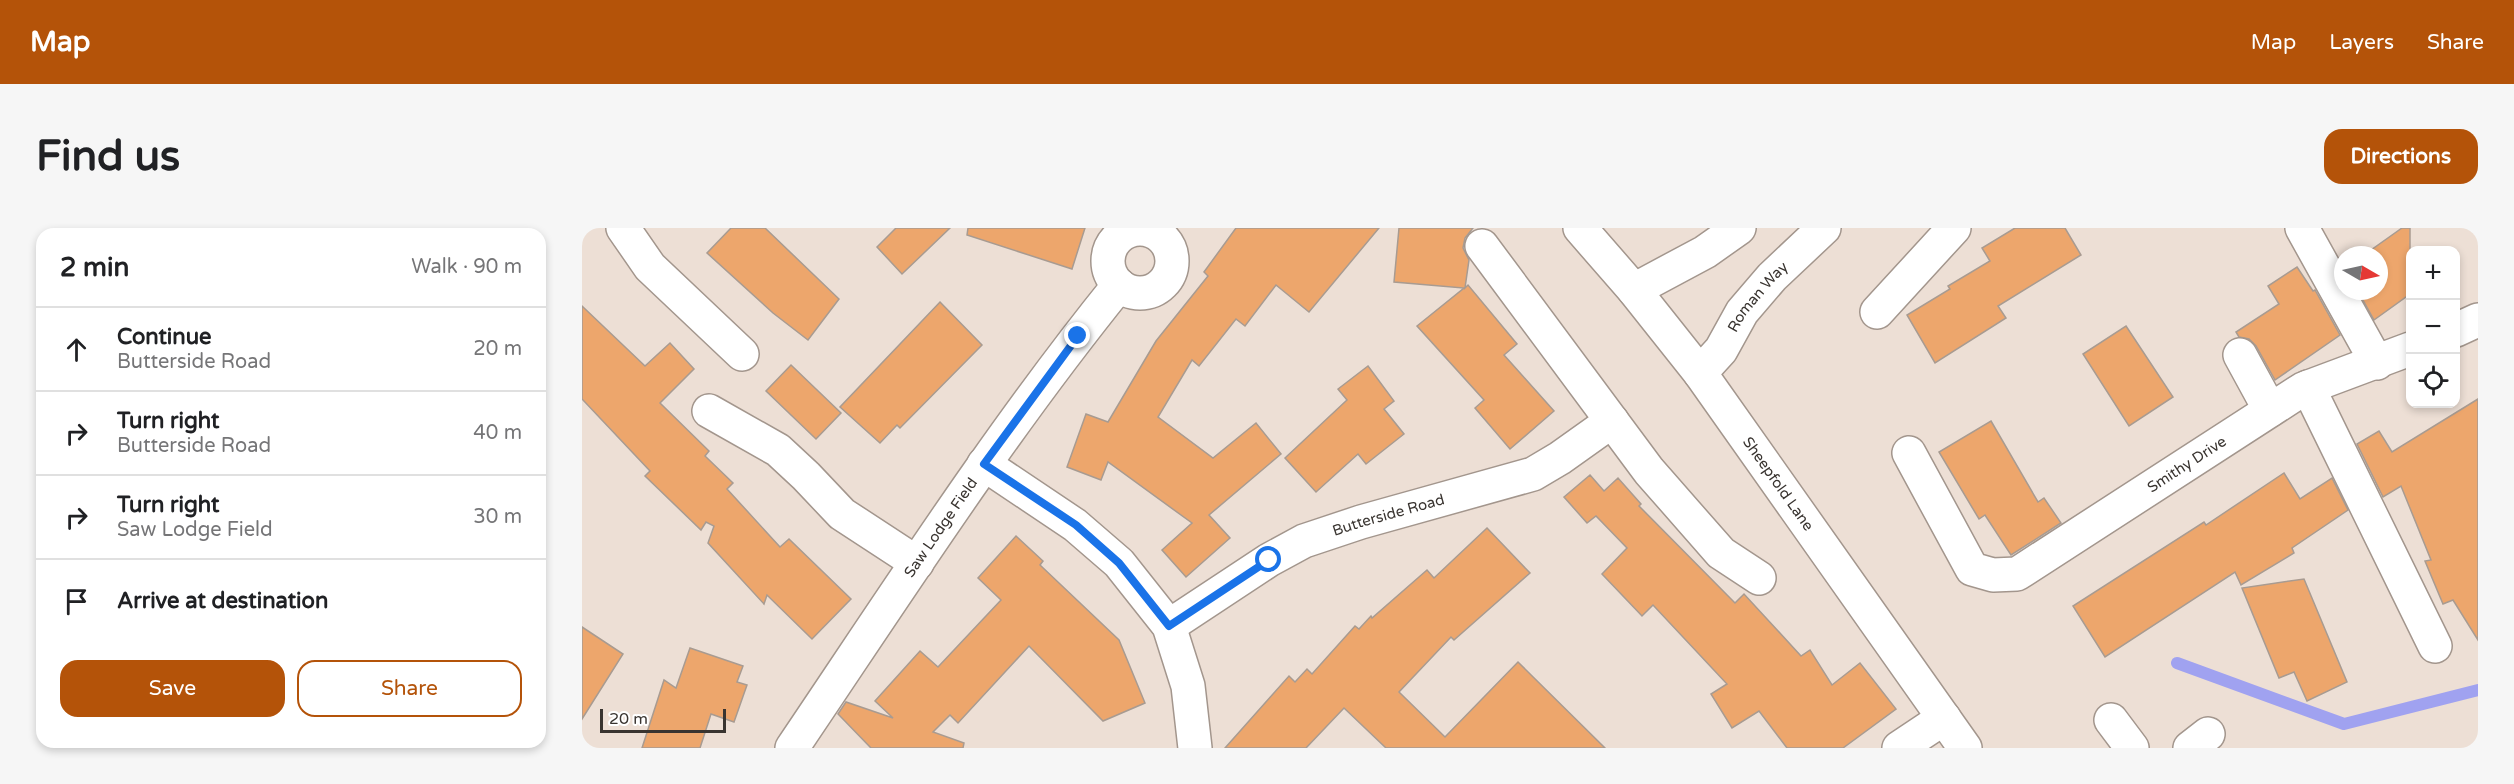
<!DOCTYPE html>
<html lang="en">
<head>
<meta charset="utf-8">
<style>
	body { margin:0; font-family:"Varela Round",sans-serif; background:#f6f6f6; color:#202124 }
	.controls { position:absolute; right:18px; top:18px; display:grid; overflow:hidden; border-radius:12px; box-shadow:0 3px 9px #0003 }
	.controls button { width:54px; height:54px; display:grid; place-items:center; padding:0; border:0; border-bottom:2px solid #e0e0e0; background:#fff; color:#202124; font:30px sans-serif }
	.compass { position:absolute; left:1752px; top:18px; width:54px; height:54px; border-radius:50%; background:#fff; box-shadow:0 3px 9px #0003; rotate:99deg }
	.scale { position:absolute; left:18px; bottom:15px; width:126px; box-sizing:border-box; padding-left:6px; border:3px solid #393430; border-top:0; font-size:16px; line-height:21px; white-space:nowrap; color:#393430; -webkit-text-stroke:4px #fff; paint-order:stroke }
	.stop { position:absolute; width:18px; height:18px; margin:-14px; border:4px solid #1a73e8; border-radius:50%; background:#fff }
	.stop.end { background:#1a73e8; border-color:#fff; box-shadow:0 2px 6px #0008 }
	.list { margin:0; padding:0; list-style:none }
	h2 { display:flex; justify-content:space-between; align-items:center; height:78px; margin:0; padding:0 24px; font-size:26px }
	h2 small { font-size:20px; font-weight:400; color:#757577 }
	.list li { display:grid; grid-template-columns:39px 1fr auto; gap:18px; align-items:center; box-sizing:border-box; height:84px; padding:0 24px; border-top:2px solid #e0e0e0 }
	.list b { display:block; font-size:22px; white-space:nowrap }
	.list p { margin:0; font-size:20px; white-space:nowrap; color:#757577 }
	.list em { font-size:20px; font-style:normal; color:#757577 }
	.actions { display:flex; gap:12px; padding:18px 24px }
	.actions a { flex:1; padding:14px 0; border:2px solid #b45309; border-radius:18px; text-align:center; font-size:21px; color:#b45309 }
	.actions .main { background:#b45309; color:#fff }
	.icon { flex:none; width:33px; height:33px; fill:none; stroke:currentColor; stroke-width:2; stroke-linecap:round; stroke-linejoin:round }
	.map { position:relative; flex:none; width:1896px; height:520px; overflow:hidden; border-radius:18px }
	header { display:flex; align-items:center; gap:36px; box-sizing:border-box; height:84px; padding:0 30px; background:#b45309; color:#fff }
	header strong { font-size:28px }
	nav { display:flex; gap:33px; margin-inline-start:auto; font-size:21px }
	.intro { display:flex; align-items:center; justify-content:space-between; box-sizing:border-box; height:144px; padding:0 36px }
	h1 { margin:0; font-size:42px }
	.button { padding:15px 27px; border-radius:18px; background:#b45309; color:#fff; font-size:21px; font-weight:700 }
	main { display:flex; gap:36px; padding:0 36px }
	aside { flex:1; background:#fff; border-radius:18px; box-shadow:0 3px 9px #0003 }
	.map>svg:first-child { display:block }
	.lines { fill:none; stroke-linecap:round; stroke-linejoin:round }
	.stream { stroke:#a0a2f0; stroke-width:12 }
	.building { fill:#eda66c; stroke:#a89b91; stroke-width:1.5 }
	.minor-casing { stroke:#a3968d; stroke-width:36 }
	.minor { stroke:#fff; stroke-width:33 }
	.route { stroke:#1a73e8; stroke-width:8 }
	.labels { text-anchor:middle; stroke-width:4.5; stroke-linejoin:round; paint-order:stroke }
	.street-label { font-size:15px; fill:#393430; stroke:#fff }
</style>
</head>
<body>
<header>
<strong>Map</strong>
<nav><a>Map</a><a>Layers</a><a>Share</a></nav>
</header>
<div class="intro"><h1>Find us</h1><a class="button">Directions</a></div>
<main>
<aside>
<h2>2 min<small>Walk · 90 m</small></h2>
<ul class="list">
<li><svg class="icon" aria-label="ahead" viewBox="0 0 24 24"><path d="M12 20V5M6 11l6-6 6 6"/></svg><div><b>Continue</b><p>Butterside Road</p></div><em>20 m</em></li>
<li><svg class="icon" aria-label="right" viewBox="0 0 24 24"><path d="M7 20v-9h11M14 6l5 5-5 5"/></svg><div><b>Turn right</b><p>Butterside Road</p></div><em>40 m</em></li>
<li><svg class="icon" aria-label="right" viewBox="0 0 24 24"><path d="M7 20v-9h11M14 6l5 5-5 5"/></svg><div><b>Turn right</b><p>Saw Lodge Field</p></div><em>30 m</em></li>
<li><svg class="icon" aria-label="arrive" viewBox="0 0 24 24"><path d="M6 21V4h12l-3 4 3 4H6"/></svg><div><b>Arrive at destination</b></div></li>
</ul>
<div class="actions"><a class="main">Save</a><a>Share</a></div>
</aside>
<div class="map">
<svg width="1896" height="520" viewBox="0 0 1896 520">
	<rect width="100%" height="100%" fill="#eddfd5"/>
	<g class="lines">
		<polyline class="stream" points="1595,435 1762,496 1896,462"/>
	</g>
	<g class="building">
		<polygon points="149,0 183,0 257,71 226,112 191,85 125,25"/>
		<polygon points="314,0 368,0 320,46 295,19"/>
		<polygon points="386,0 503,0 490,41 385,7"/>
		<polygon points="654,0 797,0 727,84 694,57 663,98 654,91 617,138 610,132 576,189 631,230 674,195 699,226 627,287 648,310 604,349 580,322 610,295 526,234 519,252 485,239 504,186 526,194 574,113 626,48 622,44"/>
		<polygon points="817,0 891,0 883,10 881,20 887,32 883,60 886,57 935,116 922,127 972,183 928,221 893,180 902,172 835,98 882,60 812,54"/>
		<polygon points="1433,0 1483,0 1499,27 1416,78 1424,90 1353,135 1325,87 1368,61 1366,58 1408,33 1400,20"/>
		<polygon points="1820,0 1828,0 1828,66 1792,92 1776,63 1797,63 1797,27 1782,27"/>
		<polygon points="1715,39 1731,63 1733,62 1758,107 1693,152 1674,118 1667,111 1657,109 1654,104 1697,76 1686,58"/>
		<polygon points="358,74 400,117 318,200 315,197 298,215 258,179"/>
		<polygon points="0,78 63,138 88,115 112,141 78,175 127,223 123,228 151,255 145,261 198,319 207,311 269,371 230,411 185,367 182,376 126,315 132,298 124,294 119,302 63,248 68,243 0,171"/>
		<polygon points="1544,98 1591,169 1547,198 1501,126"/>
		<polygon points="209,137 259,185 234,211 184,163"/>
		<polygon points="786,138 812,173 802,181 822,206 784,236 776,226 734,264 703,230 765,172 756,161"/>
		<polygon points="1896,171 1896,412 1871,372 1861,376 1843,333 1849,332 1819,258 1801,269 1775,216 1797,203 1810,224"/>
		<polygon points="1409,193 1456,274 1462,270 1479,295 1429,327 1403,287 1397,291 1357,224"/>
		<polygon points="1702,245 1718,271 1750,250 1766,282 1710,320 1712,325 1659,357 1653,344 1523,429 1491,378 1622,294 1624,297"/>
		<polygon points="1008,247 1022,263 1036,250 1059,276 1057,278 1153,375 1162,366 1219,428 1228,422 1250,457 1278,435 1314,481 1261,520 1205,520 1177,483 1150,500 1129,466 1145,456 1071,377 1060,388 1020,346 1045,320 1014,288 1005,295 982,269"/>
		<polygon points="905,300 948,345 872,412 869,409 817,464 863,509 936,434 1023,520 804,520 762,480 724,520 643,520 707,448 713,454 725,441 730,446 773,398 777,401 789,388 790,390 845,342 852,350"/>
		<polygon points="434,308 461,333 458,337 537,412 563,475 521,493 447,418 376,495 368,487 351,504 382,515 381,520 289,520 256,486 264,474 311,490 293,473 338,423 356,439 419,372 396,350"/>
		<polygon points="1722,351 1765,454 1725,473 1712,444 1697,450 1660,360"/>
		<polygon points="0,399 41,426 0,491"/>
		<polygon points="108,420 161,438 155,454 165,457 152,494 129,486 118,520 60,520 82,452 94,460"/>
	</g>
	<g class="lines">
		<defs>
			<g id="minor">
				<polyline points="41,0 68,39 160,126"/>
				<path id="s1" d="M998,0L1052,62L1118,145L1383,520"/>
				<polyline points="1720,0 1795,135"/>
				<circle cx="558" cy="33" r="32"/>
				<polyline points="900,18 1067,243 1139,325 1177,350"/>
				<polyline points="1052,62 1123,24 1157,0"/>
				<polyline points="1295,84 1372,0"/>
				<polyline points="1874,102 1896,92"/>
				<polyline points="1658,127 1688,182"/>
				<path id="s2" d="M1118,145L1139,122L1160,84L1190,49L1242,0"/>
				<polyline points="1726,159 1853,418"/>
				<polyline points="127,183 196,222 224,248 260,286 335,335"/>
				<path id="s3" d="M1327,225L1390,341L1411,347L1435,346L1721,161L1828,121"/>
				<polyline points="402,236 493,297 537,335 587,398 606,458 613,520"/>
				<path id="s4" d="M587,398L687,332L722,313L779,294L951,246L978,230L1030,193"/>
				<polyline points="1529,492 1550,520"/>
				<path id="s5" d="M210,520C316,363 418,204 537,57"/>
				<polyline points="1317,520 1362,490"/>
				<polyline points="1608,520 1626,506"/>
			</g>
		</defs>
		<use href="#minor" class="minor-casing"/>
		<use href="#minor" class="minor"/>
	</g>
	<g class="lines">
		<polyline class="route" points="496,108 402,236 494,297 537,335 587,398 687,332"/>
	</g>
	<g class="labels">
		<g class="street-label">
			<text dy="5" stroke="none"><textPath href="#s2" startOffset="96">Roman Way</textPath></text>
			<text dy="5" stroke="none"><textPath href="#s3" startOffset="380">Smithy Drive</textPath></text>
			<text dy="5" stroke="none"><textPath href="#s1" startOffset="324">Sheepfold Lane</textPath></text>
			<text dy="5" stroke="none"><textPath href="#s4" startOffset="248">Butterside Road</textPath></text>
			<text dy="5" stroke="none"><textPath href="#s5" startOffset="266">Saw Lodge Field</textPath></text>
		</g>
	</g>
</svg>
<div class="controls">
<button>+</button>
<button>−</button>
<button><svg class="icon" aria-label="locate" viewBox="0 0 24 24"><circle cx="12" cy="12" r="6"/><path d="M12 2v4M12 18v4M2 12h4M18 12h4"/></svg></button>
</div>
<svg class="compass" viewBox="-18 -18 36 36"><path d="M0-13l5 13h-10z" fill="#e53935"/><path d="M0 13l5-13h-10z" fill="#757577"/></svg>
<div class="scale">20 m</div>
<div class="stop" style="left:687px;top:332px"></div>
<div class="stop end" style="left:496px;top:108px"></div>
</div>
</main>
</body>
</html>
